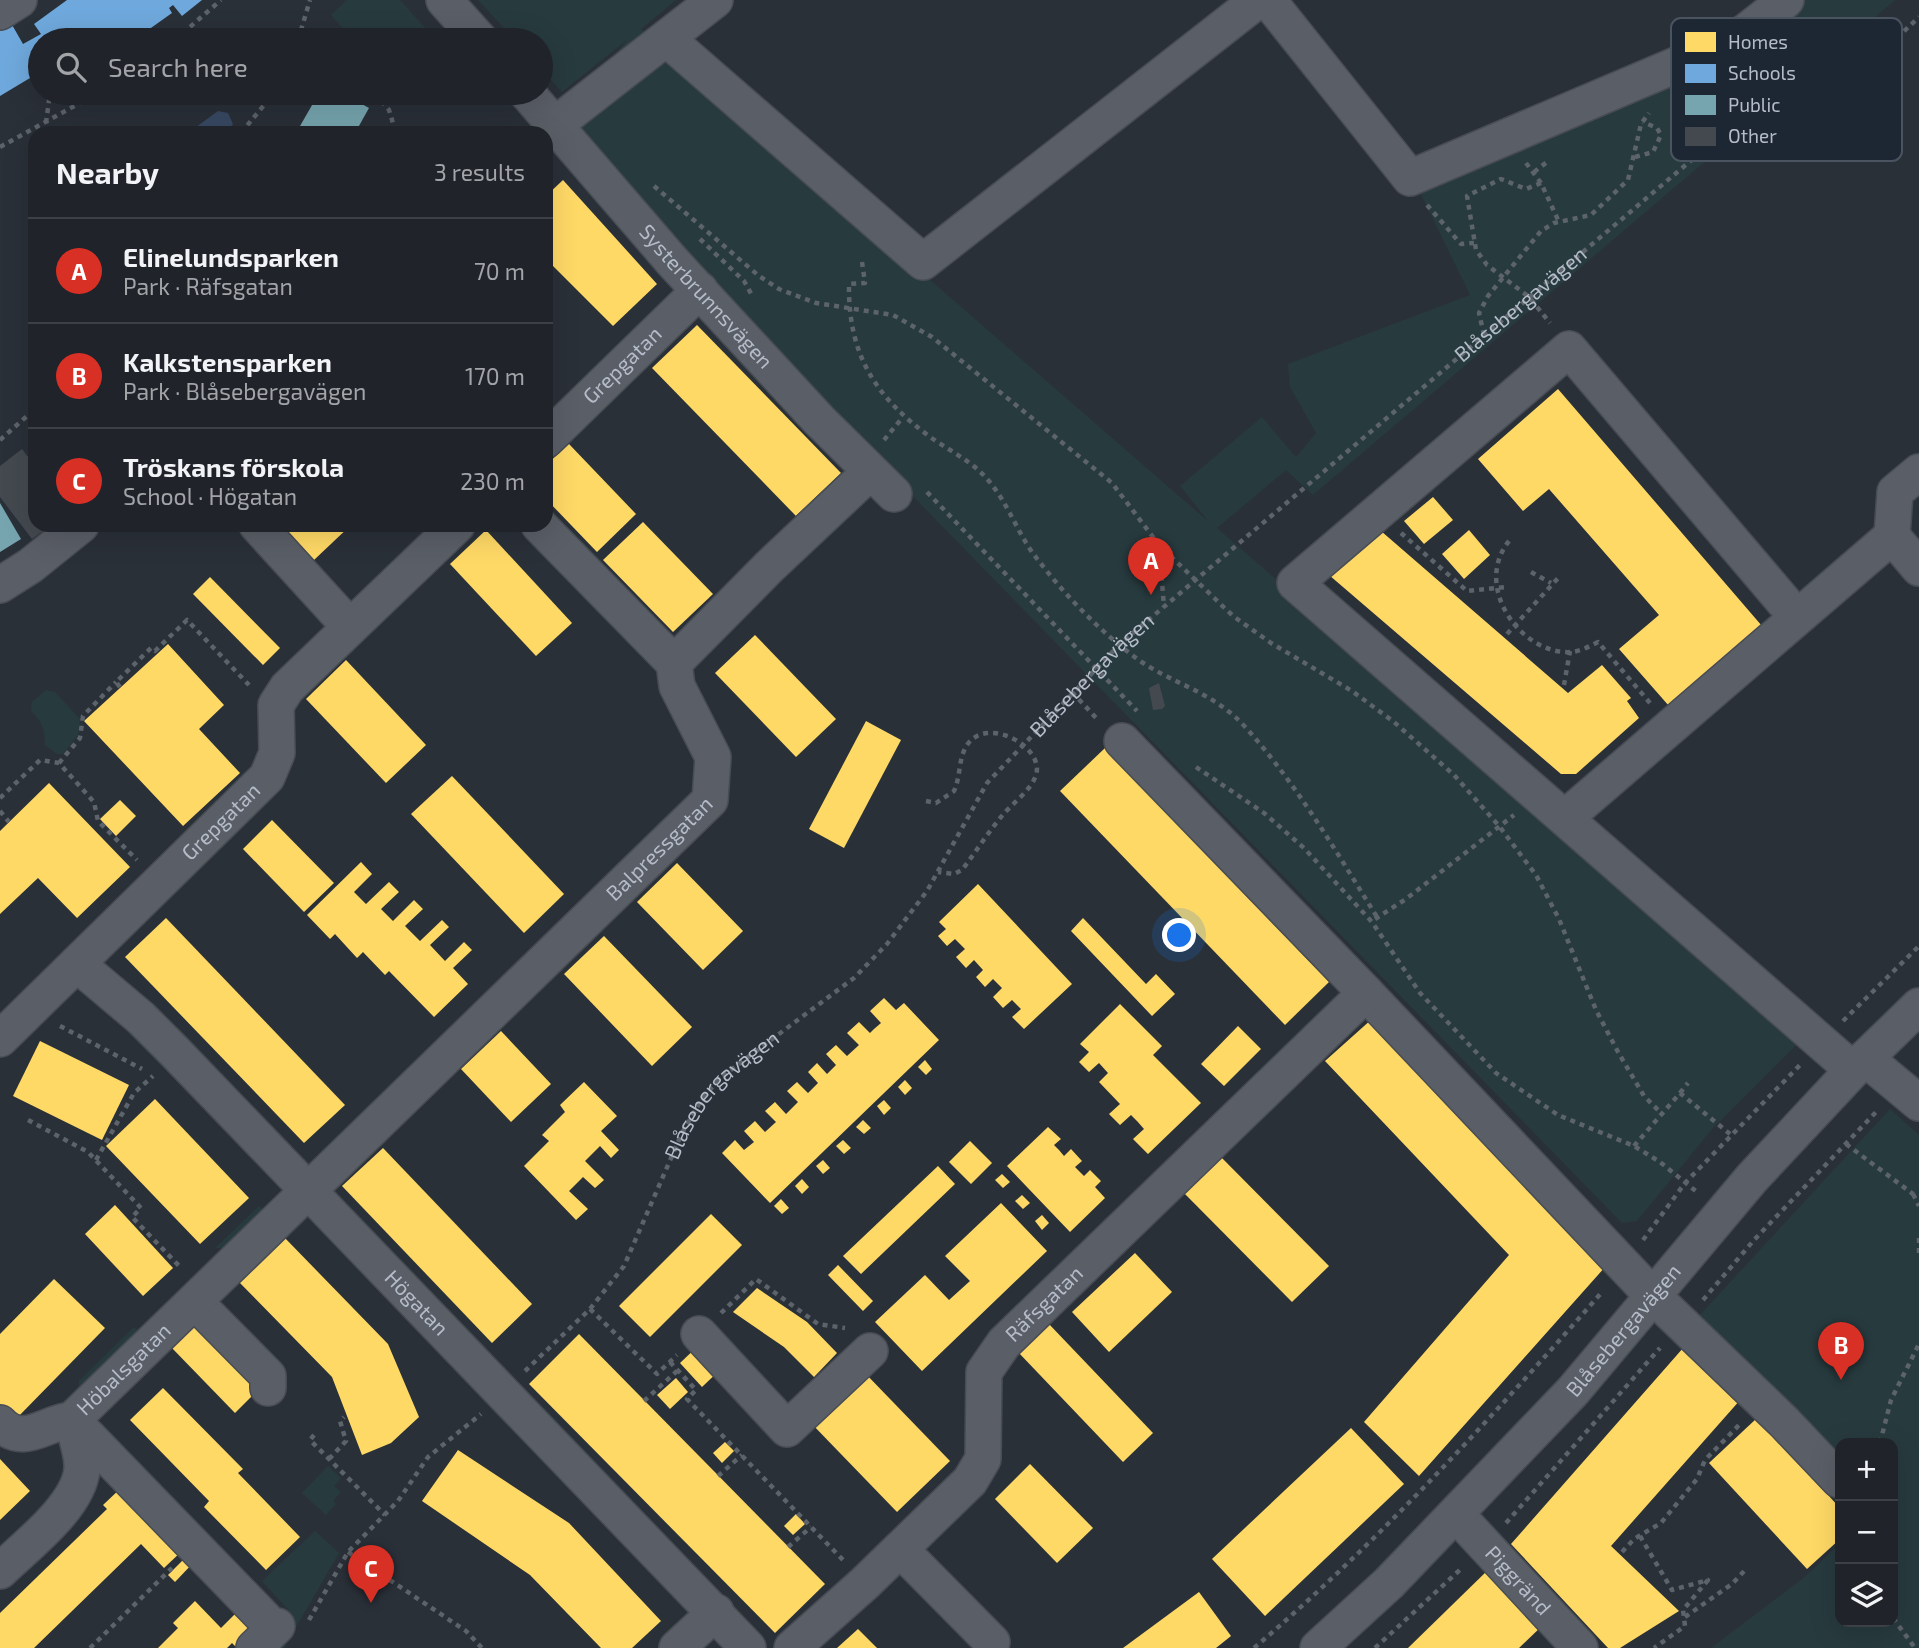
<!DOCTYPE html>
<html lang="en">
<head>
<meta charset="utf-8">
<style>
	body { margin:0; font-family:"Exo 2",sans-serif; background:#282c32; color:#f1f3f6 }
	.controls { position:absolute; right:21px; bottom:21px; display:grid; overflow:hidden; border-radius:14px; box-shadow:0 7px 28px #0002 }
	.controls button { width:63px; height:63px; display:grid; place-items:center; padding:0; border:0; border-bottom:2px solid #3d4147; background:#20242a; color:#f1f3f6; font:35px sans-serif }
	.you { position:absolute; left:1180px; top:936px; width:24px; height:24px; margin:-18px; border:5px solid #fff; border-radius:50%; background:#1a73e8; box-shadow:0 0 0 10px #1a73e833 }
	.badge { display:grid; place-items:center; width:46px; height:46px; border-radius:50%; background:#d93025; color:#fff; font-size:23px; font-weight:700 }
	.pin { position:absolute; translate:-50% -58px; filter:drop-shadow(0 2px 4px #0008) }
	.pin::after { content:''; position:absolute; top:37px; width:24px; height:21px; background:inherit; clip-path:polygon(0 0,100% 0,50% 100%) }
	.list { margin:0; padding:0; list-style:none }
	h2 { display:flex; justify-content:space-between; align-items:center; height:91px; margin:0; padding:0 28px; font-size:30px }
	h2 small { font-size:23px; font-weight:400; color:#a2a4a8 }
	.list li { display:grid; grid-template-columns:46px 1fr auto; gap:21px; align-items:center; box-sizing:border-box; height:105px; padding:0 28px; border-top:2px solid #3d4147 }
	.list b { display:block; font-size:26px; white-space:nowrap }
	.list p { margin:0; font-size:23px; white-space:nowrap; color:#a2a4a8 }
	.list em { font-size:23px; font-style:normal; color:#a2a4a8 }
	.icon { flex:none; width:38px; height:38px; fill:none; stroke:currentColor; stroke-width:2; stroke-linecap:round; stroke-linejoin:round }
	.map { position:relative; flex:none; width:1919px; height:1648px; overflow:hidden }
	.search { position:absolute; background:#20242a; box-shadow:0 7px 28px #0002; left:28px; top:28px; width:525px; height:77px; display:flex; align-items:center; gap:18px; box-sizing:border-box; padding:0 24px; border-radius:38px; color:#a2a4a8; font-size:26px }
	.panel { position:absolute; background:#20242a; box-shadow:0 7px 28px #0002; left:28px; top:126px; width:525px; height:406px; border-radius:21px }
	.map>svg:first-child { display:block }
	.green { fill:#273a3e }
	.water { fill:#384963 }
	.homes { fill:#ffd966 }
	.schools { fill:#6fa8dc }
	.public { fill:#76a5af }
	.building { fill:#444950 }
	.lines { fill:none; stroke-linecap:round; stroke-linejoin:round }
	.minor-casing { stroke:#484c53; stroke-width:38 }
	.path { stroke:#5d636a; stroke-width:4.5; stroke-dasharray:5 5; stroke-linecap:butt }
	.minor { stroke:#5a5e66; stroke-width:35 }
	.labels { text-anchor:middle; stroke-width:7; stroke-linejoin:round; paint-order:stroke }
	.street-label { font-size:21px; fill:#b4bcc9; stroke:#1d2633 }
	.key { fill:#1d2633; stroke:#4a5360; stroke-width:2 }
	.key-label { font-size:19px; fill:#b4bcc9 }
</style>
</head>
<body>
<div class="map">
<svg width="1919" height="1648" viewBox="0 0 1919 1648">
	<rect width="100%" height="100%" fill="#2a3038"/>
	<g class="green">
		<polygon points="347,0 400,0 436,40 353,40 331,15"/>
		<polygon points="478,0 676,0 641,29 1209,522 1180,486 1262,417 1296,457 1316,433 1290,387 1288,364 1470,295 1420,192 1794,0 1895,0 1313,495 1286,470 1217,528 1804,1037 1713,1128 1637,1221 1622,1223 577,152 556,124 628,39 562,92 541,69 541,40 515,40"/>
		<path d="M46,690L55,692L80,719L78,735L63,754H57L45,745C45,730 42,721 31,711L32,702Z"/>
		<polygon points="1890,1109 1919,1135 1919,1648 1711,1648 1806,1576 1840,1543 1840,1622 1893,1622 1893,1443 1840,1443 1840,1457 1698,1317"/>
		<polygon points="259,1206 268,1215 234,1249 215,1248"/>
		<polygon points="134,1327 139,1332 78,1399 79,1381"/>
		<polygon points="328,1466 341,1478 334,1486 341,1492 333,1501 336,1504 326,1515 302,1493"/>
		<polygon points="315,1531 339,1553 284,1648 277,1648 293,1615 262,1581"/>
	</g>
	<polygon class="water" points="218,111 228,113 233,124 227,133 188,133"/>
	<g class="homes">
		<polygon points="563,180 657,284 613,326 546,259 546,196"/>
		<polygon points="697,325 841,473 796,516 652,368"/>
		<polygon points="1558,389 1762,626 1669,706 1619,649 1659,615 1549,489 1523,511 1478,459"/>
		<polygon points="569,444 636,514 597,552 546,499 546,465"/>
		<polygon points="1433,497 1453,520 1424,544 1404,521"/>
		<polygon points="643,522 713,594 673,632 603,560"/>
		<polygon points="281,525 351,525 314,560"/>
		<polygon points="486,530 572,623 536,656 450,564"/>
		<polygon points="1469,530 1490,555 1464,579 1442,554"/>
		<polygon points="1381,531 1568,693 1602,665 1631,698 1627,701 1639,718 1576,774 1561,774 1329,575"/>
		<polygon points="210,577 280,648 263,665 193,594"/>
		<polygon points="755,635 836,719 796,757 715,673"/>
		<polygon points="168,644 224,705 199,729 240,773 183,826 84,721"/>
		<polygon points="346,660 426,745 386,783 306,699"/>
		<polygon points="866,721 901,740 844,848 809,829"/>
		<polygon points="1105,748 1329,982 1285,1025 1060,791"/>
		<polygon points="452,776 564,894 524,933 411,814"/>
		<polygon points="49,783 130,867 77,918 38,878 0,914 0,831"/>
		<polygon points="120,800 136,816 116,836 100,819"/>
		<polygon points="272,820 334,883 304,912 243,849"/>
		<polygon points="361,862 372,874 354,892 366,904 389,882 399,892 381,909 393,921 414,900 423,909 405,926 420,941 442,920 449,927 430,945 445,961 464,942 472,950 453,968 468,984 434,1017 389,971 385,975 363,952 357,958 335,934 330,939 307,915"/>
		<polygon points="677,863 743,931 703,970 637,902"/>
		<polygon points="978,884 1072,984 1024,1029 1012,1017 1021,1009 1012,1000 1003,1008 993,997 1002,988 993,979 985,987 976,977 983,970 974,960 966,968 956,957 965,949 955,939 947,946 938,936 946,929 939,922"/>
		<polygon points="166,918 345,1105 304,1143 125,957"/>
		<polygon points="1083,918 1146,984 1156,974 1175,994 1152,1016 1071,931"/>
		<polygon points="604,936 692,1027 652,1066 564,974"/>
		<polygon points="884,998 896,1010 904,1003 939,1040 770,1203 722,1153 735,1140 744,1150 754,1142 744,1131 755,1121 765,1132 776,1122 765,1111 775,1102 786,1114 798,1102 787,1091 797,1082 808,1093 818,1083 808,1072 817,1063 827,1074 836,1065 826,1054 836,1045 847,1056 859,1045 847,1033 859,1022 870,1033 874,1029 881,1023 870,1011"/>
		<polygon points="1120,1004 1162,1046 1153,1055 1201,1103 1148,1154 1133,1139 1144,1129 1137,1121 1131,1115 1120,1125 1109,1114 1120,1104 1099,1082 1108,1073 1099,1063 1089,1072 1079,1062 1089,1052 1080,1044"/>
		<polygon points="1382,1010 1614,1257 1419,1476 1364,1422 1509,1255 1325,1061"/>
		<polygon points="1238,1026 1261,1049 1224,1086 1201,1064"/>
		<polygon points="501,1031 551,1084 511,1122 461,1069"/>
		<polygon points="40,1041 129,1085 102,1140 13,1096"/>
		<polygon points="925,1060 932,1069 926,1075 918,1067"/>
		<polygon points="905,1080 912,1088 905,1095 898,1087"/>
		<polygon points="584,1082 617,1116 601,1131 619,1150 611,1158 600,1146 585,1161 604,1180 595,1188 583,1177 569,1191 588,1209 576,1220 524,1166 549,1141 542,1135 565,1112 560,1105"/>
		<polygon points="155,1099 249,1198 200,1244 106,1146"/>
		<polygon points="884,1100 891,1108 884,1115 877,1106"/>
		<polygon points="863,1120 871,1128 864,1134 856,1127"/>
		<polygon points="1048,1127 1061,1139 1054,1145 1059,1150 1064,1156 1071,1149 1082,1161 1075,1167 1084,1176 1090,1170 1101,1181 1095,1187 1105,1198 1070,1232 1007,1166"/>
		<polygon points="843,1140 851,1148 844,1154 836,1146"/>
		<polygon points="970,1141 992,1163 971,1184 949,1162"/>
		<polygon points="383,1148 532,1304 492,1343 342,1186"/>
		<polygon points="1218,1154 1329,1266 1292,1302 1181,1190"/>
		<polygon points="823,1160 830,1168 823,1174 816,1166"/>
		<polygon points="938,1166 955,1184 861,1274 843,1256"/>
		<polygon points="1002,1174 1010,1182 1003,1188 995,1180"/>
		<polygon points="802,1179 809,1187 802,1194 795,1186"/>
		<polygon points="1022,1195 1030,1203 1023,1209 1015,1201"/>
		<polygon points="781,1199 789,1208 782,1214 774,1206"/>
		<polygon points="1001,1203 1047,1251 922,1371 875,1322 925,1275 949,1300 970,1281 945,1256"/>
		<polygon points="115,1205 173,1268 143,1296 85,1234"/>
		<polygon points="711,1214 742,1245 650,1337 619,1306"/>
		<polygon points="1042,1215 1049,1223 1042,1230 1035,1221"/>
		<polygon points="283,1236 388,1344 419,1417 391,1443 362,1455 332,1377 239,1282"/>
		<polygon points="1135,1253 1172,1292 1109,1352 1072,1312"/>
		<polygon points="838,1265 873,1301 863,1311 828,1275"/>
		<polygon points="54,1279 105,1328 14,1421 0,1407 0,1334"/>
		<polygon points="757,1288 807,1322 837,1353 814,1377 784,1347 733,1312"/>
		<polygon points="201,1317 265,1383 235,1413 170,1346"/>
		<polygon points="1048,1323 1153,1433 1123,1462 1018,1352"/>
		<polygon points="579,1334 825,1584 775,1633 529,1384"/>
		<polygon points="1691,1339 1741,1399 1611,1546 1679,1611 1620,1648 1608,1648 1511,1544"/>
		<polygon points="699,1345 721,1369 702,1387 680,1363"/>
		<polygon points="862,1370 950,1461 897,1512 809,1421"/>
		<polygon points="676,1378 688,1392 670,1409 657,1395"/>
		<polygon points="163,1388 243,1469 238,1473 300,1537 266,1570 204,1507 209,1501 130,1420"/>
		<polygon points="1757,1418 1840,1508 1840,1539 1807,1569 1709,1463"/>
		<polygon points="1351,1428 1404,1484 1265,1616 1212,1559"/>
		<polygon points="725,1442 734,1451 722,1463 713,1453"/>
		<polygon points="458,1450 569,1523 661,1621 632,1648 601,1648 530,1575 422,1501"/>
		<polygon points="0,1459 30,1491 0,1520"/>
		<polygon points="1030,1464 1093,1528 1057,1563 995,1499"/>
		<polygon points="122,1487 183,1550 164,1568 141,1544 34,1648 0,1648 0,1613 107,1509 103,1505"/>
		<polygon points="796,1514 805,1524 793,1535 784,1526"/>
		<polygon points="187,1556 194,1562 175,1582 168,1575"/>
		<polygon points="1490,1568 1544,1624 1519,1648 1408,1648"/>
		<polygon points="1199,1592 1231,1636 1216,1648 1123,1648"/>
		<polygon points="195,1601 221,1628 238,1611 260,1633 237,1648 232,1643 227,1648 158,1648 178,1628 173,1623"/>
		<polygon points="858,1629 877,1648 837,1648"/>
	</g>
	<polygon class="schools" points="67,0 202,0 182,16 173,5 169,8 172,13 134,40 40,40 40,72 0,96 0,30 11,23 23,44 41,34 34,24"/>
	<g class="public">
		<polygon points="319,93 342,93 369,108 355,133 296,133"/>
		<polygon points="0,503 21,539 0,552"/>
	</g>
	<g class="building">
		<polygon points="22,449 35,466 35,525 51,525 32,539 0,497 0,466"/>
		<polygon points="1159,683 1165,706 1162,709 1153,710 1149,688"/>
	</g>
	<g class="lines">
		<defs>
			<g id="minor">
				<polyline points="444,0 480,40"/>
				<polyline points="1268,0 1410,178 1735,40 1786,0"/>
				<polyline points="0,12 19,0"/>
				<polyline points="667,39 923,262 1258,0"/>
				<path id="s2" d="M527,93L672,261L819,420L894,494"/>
				<polyline points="556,124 715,0"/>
				<path id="s3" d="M546,440L700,290"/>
				<polyline points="257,525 350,627"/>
				<polyline points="539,525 674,663"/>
				<polyline points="1892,536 1895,492 1919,472"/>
				<polyline points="0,585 30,566 81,525"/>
				<polyline points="1796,616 1569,349 1295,583 1853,1070"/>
				<polyline points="1566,817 1892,536 1919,568"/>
				<path id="s4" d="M77,964L141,1018L174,1051L748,1648"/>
				<polyline points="1366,993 1652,1295 1784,1422 1839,1480"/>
				<path id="s5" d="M0,1039L267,777L277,753L276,705L287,688L457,525"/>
				<polyline points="1865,1058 1919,1103"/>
				<polyline points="195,1302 268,1376 268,1388"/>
				<polyline points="699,1334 787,1429 870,1351"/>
				<path d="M0,1423C23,1448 46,1422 72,1420L265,1619"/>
				<path id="s6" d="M1456,1514L1580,1648"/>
				<polyline points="900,1549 992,1642"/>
				<path id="s7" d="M0,1571C26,1546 79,1506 82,1469C83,1454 75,1434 72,1420L710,800L713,757L677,686L674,663L769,567L870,472"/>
				<polyline points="254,1648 277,1626"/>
				<polyline points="677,1648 716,1612"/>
				<path id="s8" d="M792,1648L865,1583L970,1481L983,1459L984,1372L1004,1343L1366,993L1122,741"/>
				<path id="s9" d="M1318,1648L1389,1583L1573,1391L1752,1178L1853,1070L1919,1006"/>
			</g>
		</defs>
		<use href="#minor" class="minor-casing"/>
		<g class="path">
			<polyline points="175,40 221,0"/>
			<polyline points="298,40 310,0"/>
			<polyline points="1781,46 1800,50 1812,58"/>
			<polyline points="75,93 82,102"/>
			<polyline points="375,93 389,110 396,133"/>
			<polyline points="1672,104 1694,102 1713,86"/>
			<polyline points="46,123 50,93"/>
			<polyline points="241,133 274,93"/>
			<polyline points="0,147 98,93"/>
			<polyline points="1635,157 1653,152 1661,135 1657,128 1643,122"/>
			<polyline points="1526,163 1541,183 1559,222"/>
			<polyline points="1534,172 1547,162"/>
			<polyline points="1541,183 1526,189 1501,179 1467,196 1476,250 1487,265 1529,297 1550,323"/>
			<polyline points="654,186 759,276 779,289 816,303 893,315 932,337 1112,483 1159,545 1233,616 1271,643 1352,691 1394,722 1454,775 1499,826 1536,875 1559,919 1596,1010 1618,1052 1644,1096 1661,1113"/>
			<polyline points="1427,205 1461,244 1474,243"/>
			<polyline points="700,239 744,281 753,297"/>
			<path d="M862,262L865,283L849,284C848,356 876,398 933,439C952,452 973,462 988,480C1007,502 1016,529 1032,552C1061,591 1097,629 1136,658C1173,685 1214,691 1247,729C1298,786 1337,853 1377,917"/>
			<polyline points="1484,335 1479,313 1488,296 1541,231 1554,223 1591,215 1628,180 1641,124 1649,113"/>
			<polyline points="0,440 35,409"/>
			<polyline points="884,440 903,417"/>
			<polyline points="927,492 1137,711"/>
			<polyline points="1401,533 1467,591 1507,587"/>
			<path d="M1509,541C1472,587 1522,656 1572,652C1581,651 1590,646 1598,642L1650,703"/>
			<polyline points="1159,546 1164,607"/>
			<polyline points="1531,572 1551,583"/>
			<polyline points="1137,575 1161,574"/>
			<polyline points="1507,634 1560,576"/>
			<polyline points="1564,685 1570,651"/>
			<polyline points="120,687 116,682 151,648 155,651 187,620 249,685"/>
			<polyline points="1072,692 1098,720"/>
			<polyline points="59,763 80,738 83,716 116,682"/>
			<polyline points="1196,767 1264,813 1304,848 1372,922 1420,993 1496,1073 1558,1115 1634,1146 1660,1162 1697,1192"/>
			<polyline points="0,798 40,760 59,763 94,802 98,821 137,860"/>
			<path d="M926,801L936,803L954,791C961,776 958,759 967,745C987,715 1045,747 1036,775C1031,791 1011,804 1001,817C987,834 975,853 962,870L954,874L938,872"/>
			<polyline points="0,811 9,822"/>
			<polyline points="1375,919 1406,899 1514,815"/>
			<polyline points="1843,1021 1919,946"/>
			<polyline points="60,1026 142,1069"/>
			<polyline points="1680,1093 1688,1083"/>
			<polyline points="28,1120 88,1152 141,1208 132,1217 182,1269"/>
			<polyline points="1846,1144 1913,1194 1919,1194"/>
			<polyline points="1634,1146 1680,1093 1730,1134"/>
			<polyline points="96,1160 134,1093 153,1076"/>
			<polyline points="1913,1194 1919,1206"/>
			<polyline points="1919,1238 1919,1254"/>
			<polyline points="1643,1240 1685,1183 1800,1065"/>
			<polyline points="1703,1300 1754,1240 1877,1111"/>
			<polyline points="590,1309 657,1374 677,1355"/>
			<polyline points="721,1313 756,1279 818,1324 845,1328"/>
			<polyline points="670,1362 696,1390 687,1399 844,1561"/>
			<path id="s1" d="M525,1371L590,1309L624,1266L682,1133L702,1099L720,1078L854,978L887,944L927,891L987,783L1120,644L1812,58L1848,60L1899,36L1919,17"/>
			<polyline points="644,1401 677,1371"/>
			<polyline points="314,1435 310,1440 385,1515"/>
			<polyline points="1880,1443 1891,1400 1919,1344"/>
			<polyline points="329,1459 346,1441 340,1421 344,1417"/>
			<polyline points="718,1476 742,1455"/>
			<polyline points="1506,1523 1660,1348"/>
			<polyline points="1640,1536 1672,1590 1708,1580 1683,1610 1685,1626 1654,1648"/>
			<polyline points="788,1547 811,1527"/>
			<polyline points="348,1552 466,1631 482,1648"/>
			<polyline points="1622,1552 1634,1539 1661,1523 1697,1479 1705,1460 1740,1424"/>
			<polyline points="1685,1617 1732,1584 1747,1568"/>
			<polyline points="1893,1618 1915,1648"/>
			<polyline points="309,1620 348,1552 398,1501 428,1457 481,1414"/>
			<polyline points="90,1648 172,1568"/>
			<path d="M1254,1648C1381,1540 1493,1416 1603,1291"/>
			<polyline points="1375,1648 1463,1567"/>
		</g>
		<use href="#minor" class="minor"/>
	</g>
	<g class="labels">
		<g class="street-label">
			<text dy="7" stroke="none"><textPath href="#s2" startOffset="271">Systerbrunnsvägen</textPath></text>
			<text dy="7" stroke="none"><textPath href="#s1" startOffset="1479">Blåsebergavägen</textPath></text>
			<text dy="7" stroke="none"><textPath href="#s3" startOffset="107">Grepgatan</textPath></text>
			<text dy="7" stroke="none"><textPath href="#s1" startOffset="912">Blåsebergavägen</textPath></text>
			<text dy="7" stroke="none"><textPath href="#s5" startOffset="310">Grepgatan</textPath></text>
			<text dy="7" stroke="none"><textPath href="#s7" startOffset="1003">Balpressgatan</textPath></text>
			<text dy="7" stroke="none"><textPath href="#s1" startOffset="345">Blåsebergavägen</textPath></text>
			<text dy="7" stroke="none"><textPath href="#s4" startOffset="480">Högatan</textPath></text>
			<text dy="7" stroke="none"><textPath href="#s8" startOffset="448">Räfsgatan</textPath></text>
			<text dy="7" stroke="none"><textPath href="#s9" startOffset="441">Blåsebergavägen</textPath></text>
			<text dy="7" stroke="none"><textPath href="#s7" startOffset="256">Höbalsgatan</textPath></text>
			<text dy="7" stroke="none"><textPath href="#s6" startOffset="91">Piggränd</textPath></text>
		</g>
	</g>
	<rect x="1671" y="18" width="231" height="143" rx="10" class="key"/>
	<rect x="1685" y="32" width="31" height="20" fill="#ffd966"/>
	<rect x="1685" y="64" width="31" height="19" fill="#6fa8dc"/>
	<rect x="1685" y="95" width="31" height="20" fill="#76a5af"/>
	<rect x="1685" y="127" width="31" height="19" fill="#444950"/>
	<g class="key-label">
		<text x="1728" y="49">Homes</text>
		<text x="1728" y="80">Schools</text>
		<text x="1728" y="112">Public</text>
		<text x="1728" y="143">Other</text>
	</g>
</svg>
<div class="controls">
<button>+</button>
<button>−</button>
<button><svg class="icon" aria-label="layers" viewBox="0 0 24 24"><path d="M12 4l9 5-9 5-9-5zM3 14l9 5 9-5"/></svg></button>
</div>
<div class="you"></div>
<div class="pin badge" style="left:1151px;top:595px">A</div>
<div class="pin badge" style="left:1841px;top:1380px">B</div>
<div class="pin badge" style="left:371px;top:1603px">C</div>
<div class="search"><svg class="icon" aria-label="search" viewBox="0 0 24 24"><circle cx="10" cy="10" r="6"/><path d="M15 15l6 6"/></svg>Search here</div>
<section class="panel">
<h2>Nearby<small>3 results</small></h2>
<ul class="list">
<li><span class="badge">A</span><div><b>Elinelundsparken</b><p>Park · Räfsgatan</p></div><em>70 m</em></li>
<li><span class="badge">B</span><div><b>Kalkstensparken</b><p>Park · Blåsebergavägen</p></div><em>170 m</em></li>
<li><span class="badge">C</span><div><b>Tröskans förskola</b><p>School · Högatan</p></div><em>230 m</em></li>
</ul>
</section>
</div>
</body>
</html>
